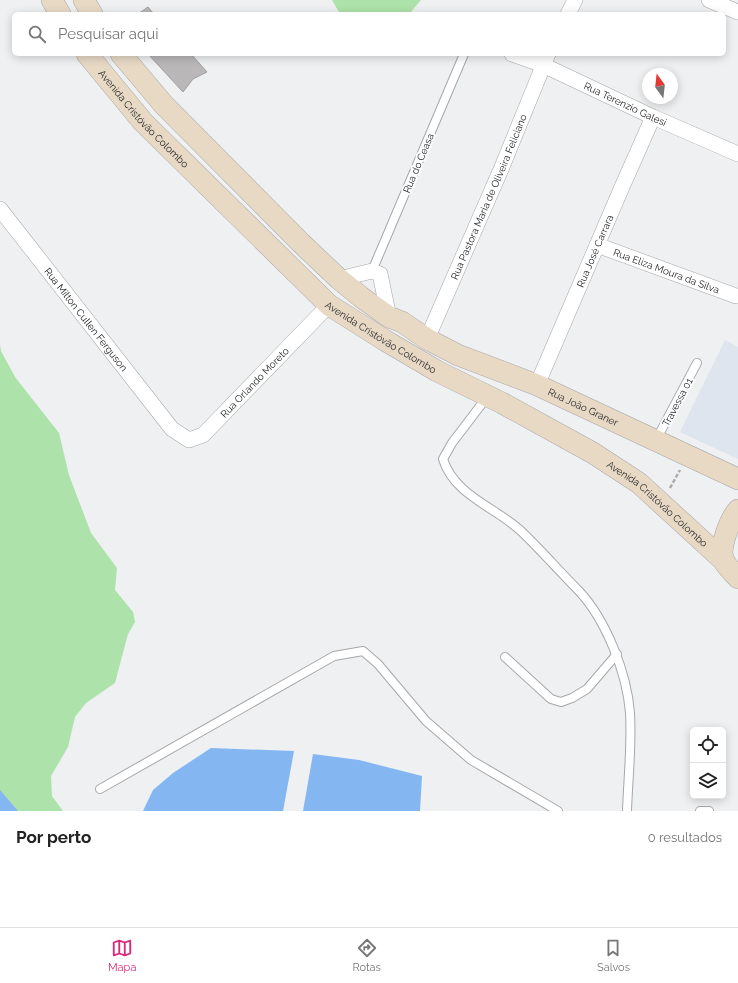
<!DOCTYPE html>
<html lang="pt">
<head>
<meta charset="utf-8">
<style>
	body { margin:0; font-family:Raleway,sans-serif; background:#f6f6f6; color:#222 }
	.controls { position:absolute; right:12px; bottom:12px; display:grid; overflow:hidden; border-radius:6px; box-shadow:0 2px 10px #0003 }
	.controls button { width:36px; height:36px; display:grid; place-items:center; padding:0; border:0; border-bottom:1px solid #e0e0e0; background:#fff; color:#222; font:20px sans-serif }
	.compass { position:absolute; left:642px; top:68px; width:36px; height:36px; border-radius:50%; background:#fff; box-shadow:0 2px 10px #0003; rotate:345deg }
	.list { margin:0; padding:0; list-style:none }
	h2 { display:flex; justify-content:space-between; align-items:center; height:52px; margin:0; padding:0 16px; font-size:17px }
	h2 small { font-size:13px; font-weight:400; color:#767676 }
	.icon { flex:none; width:22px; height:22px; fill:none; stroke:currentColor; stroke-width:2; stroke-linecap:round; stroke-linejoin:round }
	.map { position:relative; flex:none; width:738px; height:811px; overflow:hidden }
	.search { position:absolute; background:#fff; box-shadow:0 2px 10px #0003; left:12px; right:12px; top:12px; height:44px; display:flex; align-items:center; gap:10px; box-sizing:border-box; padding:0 14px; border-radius:6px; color:#767676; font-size:15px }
	.sheet { height:116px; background:#fff }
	nav { display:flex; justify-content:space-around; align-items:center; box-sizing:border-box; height:56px; border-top:1px solid #e0e0e0; background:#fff; font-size:11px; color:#767676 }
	nav a { display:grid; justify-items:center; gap:2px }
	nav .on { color:#db2777 }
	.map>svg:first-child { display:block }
	.built { fill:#dfe5ee }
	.green { fill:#ade3aa }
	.water { fill:#84b6f2 }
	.building { fill:#bab7b9; stroke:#a19ea0 }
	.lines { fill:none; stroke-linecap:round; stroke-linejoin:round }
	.service-casing { stroke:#a6a7a9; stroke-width:10 }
	.minor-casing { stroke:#a6a7a9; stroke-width:16 }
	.secondary-casing { stroke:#a6a7a9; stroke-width:22 }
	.path { stroke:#a9abac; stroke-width:2.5; stroke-dasharray:4 2; stroke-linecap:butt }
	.service { stroke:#fff; stroke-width:8 }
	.minor { stroke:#fff; stroke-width:15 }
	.secondary { stroke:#e8d9c5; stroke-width:21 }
	.labels { text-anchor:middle; stroke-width:4; stroke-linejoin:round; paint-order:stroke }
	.street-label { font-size:10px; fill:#262727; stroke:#fcfdff }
</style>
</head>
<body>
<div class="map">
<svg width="738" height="811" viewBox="0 0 738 811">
	<rect width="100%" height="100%" fill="#eef0f2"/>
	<polygon class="built" points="725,340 738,347 738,459 680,432"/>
	<g class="green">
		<polygon points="332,0 421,0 409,14 340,14"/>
		<polygon points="0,345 1,351 15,377 59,433 69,475 91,533 117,568 115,590 133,612 135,622 128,634 115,683 86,703 75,717 68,747 51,776 52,796 63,811 0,811"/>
	</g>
	<g class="water">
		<polygon points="211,748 294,751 283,811 143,811 153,790 173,773"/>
		<polygon points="313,754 359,760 422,776 420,811 303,811"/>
		<polygon points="0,790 18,811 0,811"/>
	</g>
	<g class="building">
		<polygon points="148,7 154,14 138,14"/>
		<polygon points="148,54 191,54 207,72 193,79 183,92"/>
	</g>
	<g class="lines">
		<defs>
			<g id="service">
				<polyline points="372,271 464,54"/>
				<path d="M487,397L452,443L443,459C454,495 495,507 521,531C541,550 559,571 579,591C606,620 627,673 630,713C632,745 628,779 627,811"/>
				<polyline points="656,440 697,363"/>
				<polyline points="505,657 551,699 561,702 572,698 587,689 617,654"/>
				<polyline points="100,789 334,656 363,651 378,664 426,721 471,760 558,811"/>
				<polyline points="700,811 709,811"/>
			</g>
			<g id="minor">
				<polyline points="709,0 738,12"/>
				<polyline points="568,14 575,0"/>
				<path id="s1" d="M512,54L543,65L653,117L738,154"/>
				<path id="s2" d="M0,209L172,429L189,440L203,435L329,305"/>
				<path id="s3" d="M597,245L736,296"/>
				<polyline points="339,279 372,271 380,274 389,317"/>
				<path id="s4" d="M427,339L502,167L548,54"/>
				<path id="s5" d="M537,385L622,187L653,117"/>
			</g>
			<g id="secondary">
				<polyline points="52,0 60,14"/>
				<polyline points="84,0 92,14"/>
				<path id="s6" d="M87,54L143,122L329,305L386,341L437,371L502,403L593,453L639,483L723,560"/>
				<path id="s7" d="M121,54L164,105L301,243L339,279L361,297L389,317L402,322L427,339L458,355L537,385L738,479"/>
				<path d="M738,510C730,519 718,549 724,561C727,567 734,573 738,578"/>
			</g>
		</defs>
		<use href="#service" class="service-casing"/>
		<use href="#minor" class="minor-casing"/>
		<use href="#secondary" class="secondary-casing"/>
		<polyline class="path" points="670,488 680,470"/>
		<use href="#service" class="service"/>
		<use href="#minor" class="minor"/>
		<use href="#secondary" class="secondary"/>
	</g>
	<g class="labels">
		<g class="street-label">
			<text dy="4" stroke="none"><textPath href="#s1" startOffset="124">Rua Terenzio Galesi</textPath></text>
			<text dy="4" stroke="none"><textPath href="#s6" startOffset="86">Avenida Cristóvão Colombo</textPath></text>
			<text transform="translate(418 163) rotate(-67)" y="4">Rua do Ceasa</text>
			<text dy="4" stroke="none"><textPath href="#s4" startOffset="155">Rua Pastora Maria de Oliveira Feliciano</textPath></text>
			<text dy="4" stroke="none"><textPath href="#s5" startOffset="146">Rua José Carrara</textPath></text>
			<text dy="4" stroke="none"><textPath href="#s3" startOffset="74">Rua Eliza Moura da Silva</textPath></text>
			<text dy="4" stroke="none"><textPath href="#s2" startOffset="140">Rua Milton Cullen Ferguson</textPath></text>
			<text dy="4" stroke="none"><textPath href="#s6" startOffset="410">Avenida Cristóvão Colombo</textPath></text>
			<text dy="4" stroke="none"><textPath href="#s2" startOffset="388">Rua Orlando Moreto</textPath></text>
			<text transform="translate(677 402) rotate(-62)" y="4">Travessa 01</text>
			<text dy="4" stroke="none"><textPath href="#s7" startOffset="591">Rua João Graner</textPath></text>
			<text dy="4" stroke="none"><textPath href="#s6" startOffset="734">Avenida Cristóvão Colombo</textPath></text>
		</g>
	</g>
</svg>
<div class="controls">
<button><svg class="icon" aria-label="locate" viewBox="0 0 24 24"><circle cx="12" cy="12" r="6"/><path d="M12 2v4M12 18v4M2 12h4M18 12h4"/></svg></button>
<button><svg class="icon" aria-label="layers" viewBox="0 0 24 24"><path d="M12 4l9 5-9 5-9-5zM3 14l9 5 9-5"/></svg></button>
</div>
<svg class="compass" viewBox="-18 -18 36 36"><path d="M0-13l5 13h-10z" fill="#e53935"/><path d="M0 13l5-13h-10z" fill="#767676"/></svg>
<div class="search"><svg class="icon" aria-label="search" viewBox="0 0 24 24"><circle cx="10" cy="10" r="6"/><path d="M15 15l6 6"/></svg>Pesquisar aqui</div>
</div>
<section class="sheet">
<h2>Por perto<small>0 resultados</small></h2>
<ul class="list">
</ul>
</section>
<nav>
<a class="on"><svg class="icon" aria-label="map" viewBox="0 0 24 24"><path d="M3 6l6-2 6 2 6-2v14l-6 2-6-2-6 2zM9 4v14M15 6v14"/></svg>Mapa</a>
<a><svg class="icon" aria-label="directions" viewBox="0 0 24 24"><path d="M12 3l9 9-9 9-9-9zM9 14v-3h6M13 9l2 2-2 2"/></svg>Rotas</a>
<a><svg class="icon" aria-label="saved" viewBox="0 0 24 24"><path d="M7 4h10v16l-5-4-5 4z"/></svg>Salvos</a>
</nav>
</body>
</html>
